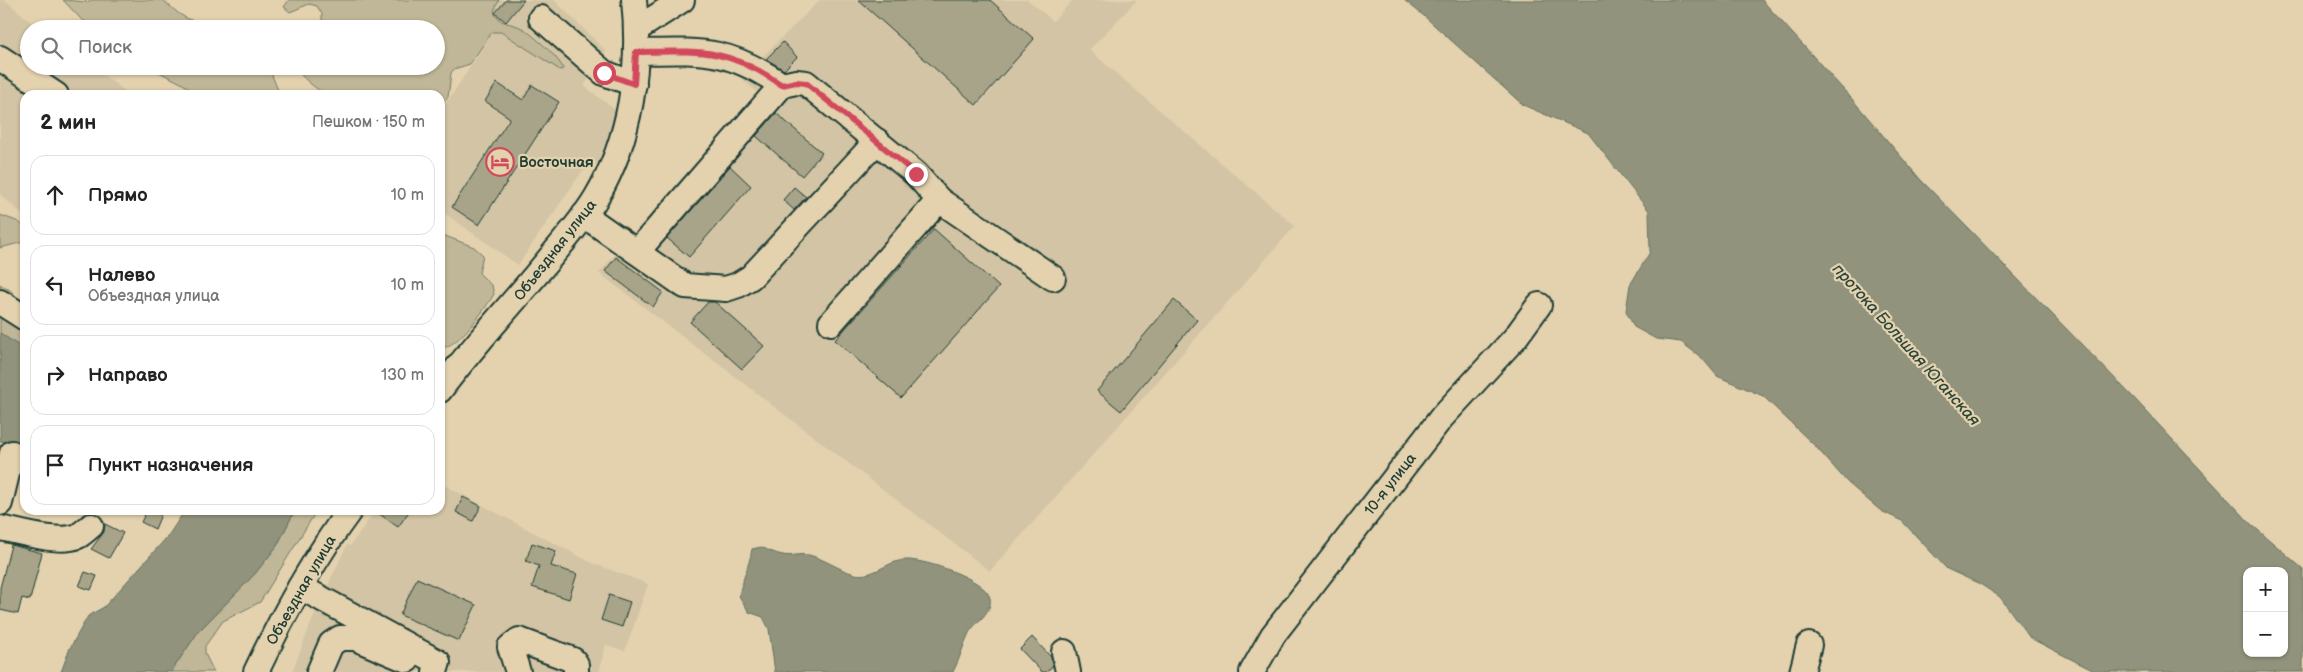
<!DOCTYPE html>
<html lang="ru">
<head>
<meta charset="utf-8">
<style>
	body { margin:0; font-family:"Balsamiq Sans",sans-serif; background:#f2f2f2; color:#222 }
	.controls { position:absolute; right:15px; bottom:15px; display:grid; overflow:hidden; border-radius:10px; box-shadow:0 1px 4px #0004 }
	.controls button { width:45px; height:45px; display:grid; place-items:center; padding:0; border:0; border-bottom:1px solid #e0e0e0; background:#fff; color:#222; font:25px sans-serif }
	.stop { position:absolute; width:15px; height:15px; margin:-11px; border:4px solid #d1495b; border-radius:50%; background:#fff }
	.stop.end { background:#d1495b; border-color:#fff; box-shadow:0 1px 5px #0008 }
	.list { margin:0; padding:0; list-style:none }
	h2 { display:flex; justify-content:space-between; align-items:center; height:65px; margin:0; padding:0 20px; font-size:21px }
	h2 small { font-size:16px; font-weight:400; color:#767676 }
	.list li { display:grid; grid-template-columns:32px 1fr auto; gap:15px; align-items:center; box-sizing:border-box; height:80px; margin:0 10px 10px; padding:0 10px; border:1px solid #e0e0e0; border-radius:15px }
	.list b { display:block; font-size:19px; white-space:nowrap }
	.list p { margin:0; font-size:16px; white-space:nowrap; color:#767676 }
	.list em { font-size:16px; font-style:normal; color:#767676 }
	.icon { flex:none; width:28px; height:28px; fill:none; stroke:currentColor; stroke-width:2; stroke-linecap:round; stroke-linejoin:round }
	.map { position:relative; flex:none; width:2303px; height:672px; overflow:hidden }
	.search { position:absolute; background:#fff; box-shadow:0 1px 4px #0004; left:20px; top:20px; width:425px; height:55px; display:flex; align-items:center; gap:12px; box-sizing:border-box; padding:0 18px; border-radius:28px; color:#767676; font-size:19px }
	.panel { position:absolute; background:#fff; box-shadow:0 1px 4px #0004; left:20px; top:90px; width:425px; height:425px; border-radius:15px }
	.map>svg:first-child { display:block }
	.built { fill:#d2c4a4 }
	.green { fill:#c0b798; stroke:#707a66 }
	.water { fill:#91937b; stroke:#63715f; fill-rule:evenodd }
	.building { fill:#a8a489; stroke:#1f3d34 }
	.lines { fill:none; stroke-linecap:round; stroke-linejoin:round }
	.minor-casing { stroke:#1f3d34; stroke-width:28 }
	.minor { stroke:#e4d2af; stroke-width:24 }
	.route { stroke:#d1495b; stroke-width:6 }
	.labels { text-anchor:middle; stroke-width:4.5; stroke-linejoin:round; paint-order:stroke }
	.poi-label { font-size:15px; font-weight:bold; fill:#1f3d34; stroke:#e4d2af; text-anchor:start }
	.street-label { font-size:15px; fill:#1f3d34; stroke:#e4d2af }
	.water-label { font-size:16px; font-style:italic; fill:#2a463b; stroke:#e4d2af }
</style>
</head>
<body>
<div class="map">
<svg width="2303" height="672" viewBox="0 0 2303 672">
	<rect width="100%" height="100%" fill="#e4d2af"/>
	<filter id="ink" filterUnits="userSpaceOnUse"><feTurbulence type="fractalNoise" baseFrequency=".02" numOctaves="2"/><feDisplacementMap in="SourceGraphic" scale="10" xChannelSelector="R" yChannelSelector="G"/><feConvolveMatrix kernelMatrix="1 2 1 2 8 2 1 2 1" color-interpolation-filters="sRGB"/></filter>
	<g filter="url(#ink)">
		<g class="built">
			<polygon points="0,0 5,0 39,29 29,29 29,66 90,66 131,95 25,95 25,217 0,194"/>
			<polygon points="499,0 554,0 606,51 584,86 617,111 598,162 581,173 518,265 440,210 440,113 499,23 490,16"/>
			<polygon points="820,0 1028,0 1053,21 1073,0 1137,0 1089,50 1295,226 990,571 599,273 757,92 735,73 749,52 762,57"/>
			<polygon points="440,483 590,562 648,584 625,651 606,645 599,672 292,672 317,608 347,545 350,546 376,510 440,510"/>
		</g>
		<g class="green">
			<path d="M63,0L87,2L91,0H163C172,8 182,18 194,21C204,24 212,23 222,29H98L81,19Z"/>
			<path d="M289,0H499L494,11C496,24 513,23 522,28C532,34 560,58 563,69L560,70L501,32H492L470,64L454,69L451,73L448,97L440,109V95H326C316,88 300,78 296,66H436V29H322V14L317,6L309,4L290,12L284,7Z"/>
			<path d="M150,66H264L271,73L280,95H195C186,81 163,77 150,66Z"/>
			<polygon points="0,215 19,222 25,228 25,237 23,242 0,248"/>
			<path d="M440,234L474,247L483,255L479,273L492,286L494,294C486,308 457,349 440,348Z"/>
			<path d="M0,284C4,287 10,289 13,293C26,306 25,333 25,350L0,333Z"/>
			<polygon points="295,510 317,510 260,602 223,621 205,646 205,654 214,672 171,672 198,632 254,575 277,546"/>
		</g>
		<g class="water">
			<path d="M1404,0H1762L1852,99L1920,179L2132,396L2251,524L2303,569V672H2096L2030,638L2000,597L1980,584L1947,569L1902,521L1881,511L1848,483L1816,447L1763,396L1717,376L1702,358L1681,342L1656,339L1634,327L1626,311L1630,285L1650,252L1649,211L1588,133L1523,105L1424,16ZM2247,571H2284V653H2247Z"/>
			<polygon points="0,333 25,350 25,444 0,441"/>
			<polygon points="185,510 295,510 277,546 254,575 198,632 171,672 61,672 70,648 88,616 104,607 168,536"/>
			<path d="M761,547C768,550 776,554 783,555C791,557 800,553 809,555C825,559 839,570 855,574C874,578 888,560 906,560C924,559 986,579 990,598C993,613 975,622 969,633C963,645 960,659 953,672H775L769,629L763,617L749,612L739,596C742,579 749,567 752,549Z"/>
		</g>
		<g class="building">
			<polygon points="506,0 524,0 506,22 495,13"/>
			<polygon points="858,0 990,0 1034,39 976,105"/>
			<polygon points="783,42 797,57 784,70 766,59"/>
			<polygon points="497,83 523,100 532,85 559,102 479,225 452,207 510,118 485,101"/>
			<polygon points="776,113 822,153 802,176 756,136"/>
			<polygon points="730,166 751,186 689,257 667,238"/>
			<polygon points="794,187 806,197 794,210 783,200"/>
			<polygon points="934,229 999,287 901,398 835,340"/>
			<polygon points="616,257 663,292 653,307 605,271"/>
			<polygon points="1174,300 1197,320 1121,411 1097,391"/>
			<polygon points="708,302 715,302 764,346 742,369 690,322"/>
			<polygon points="463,497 481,506 473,521 456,512"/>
			<polygon points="147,510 163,510 155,529 141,522"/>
			<polygon points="374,510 410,510 398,527"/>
			<polygon points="105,524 123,533 109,558 91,549 104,532"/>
			<polygon points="532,543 556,551 551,566 577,574 569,599 532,587 539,566 526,561"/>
			<polygon points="11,545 42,553 30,600 22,598 18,614 0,610 0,588"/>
			<polygon points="85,572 97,576 91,590 79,586"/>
			<polygon points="417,578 476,605 459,641 400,615"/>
			<polygon points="609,595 630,602 622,627 601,620"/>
			<polygon points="1032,637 1051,657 1053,666 1046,672 1042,672 1020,649"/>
		</g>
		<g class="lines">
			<defs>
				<g id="minor">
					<polyline points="541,18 604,73 634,84"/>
					<polyline points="637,29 682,0"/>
					<path d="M636,52C701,51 726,47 782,85L796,82L806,83L916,174L939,200L1053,278"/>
					<polyline points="0,58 56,95"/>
					<polyline points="584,215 685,286 726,289 738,285 751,277 877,141"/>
					<polyline points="637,252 782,85"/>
					<polyline points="0,302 25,318"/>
					<polyline points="831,323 939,200"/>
					<path d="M440,390C476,342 517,299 554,253C569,235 584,218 596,198C631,139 641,67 634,0"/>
					<polyline points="0,503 12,453"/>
					<path d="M0,528C20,532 59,544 78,536C83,533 87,529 91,526"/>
					<polyline points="300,587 438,662 435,672"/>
					<polyline points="1064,652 1068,672"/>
					<path d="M256,672C283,615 312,561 350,510"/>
					<polyline points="319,672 331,644 340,638 355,638 407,660"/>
					<polyline points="518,672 510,647 519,640 573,660 576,664 576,672"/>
					<polyline points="1252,672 1273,635 1442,417 1515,338 1539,305"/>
					<polyline points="1802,672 1809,645"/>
				</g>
			</defs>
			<use href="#minor" class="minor-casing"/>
			<use href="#minor" class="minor"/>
		</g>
	</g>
	<g class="lines" filter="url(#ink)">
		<path class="route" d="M604,73L634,84L636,52C701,51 726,47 782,85L796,82L806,83L916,174"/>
	</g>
	<defs>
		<symbol id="hotel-ring" viewBox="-11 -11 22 22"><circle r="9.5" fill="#e4d2af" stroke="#d1495b" stroke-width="1.5"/><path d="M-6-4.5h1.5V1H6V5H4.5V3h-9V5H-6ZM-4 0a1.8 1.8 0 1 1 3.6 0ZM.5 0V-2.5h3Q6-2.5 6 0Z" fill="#d1495b"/></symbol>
	</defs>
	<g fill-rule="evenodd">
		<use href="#hotel-ring" x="484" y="146" width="32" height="32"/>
	</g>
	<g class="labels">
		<g class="poi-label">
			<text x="519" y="167">Восточная</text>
		</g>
		<g class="street-label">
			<text transform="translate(555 250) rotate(-52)" y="5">Объездная улица</text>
			<text transform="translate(1390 484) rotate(-52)" y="5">10-я улица</text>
			<text transform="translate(301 590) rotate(-60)" y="5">Объездная улица</text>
		</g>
		<g class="water-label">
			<text transform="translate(1907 344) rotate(48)" y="6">протока Большая Юганская</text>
		</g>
	</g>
</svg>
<div class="controls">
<button>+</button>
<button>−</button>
</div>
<div class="stop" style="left:604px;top:73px"></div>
<div class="stop end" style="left:916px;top:174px"></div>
<div class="search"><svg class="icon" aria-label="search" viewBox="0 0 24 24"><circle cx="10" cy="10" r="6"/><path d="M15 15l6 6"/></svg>Поиск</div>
<section class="panel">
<h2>2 мин<small>Пешком · 150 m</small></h2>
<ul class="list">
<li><svg class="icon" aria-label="ahead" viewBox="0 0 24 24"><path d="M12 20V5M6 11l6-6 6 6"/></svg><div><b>Прямо</b></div><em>10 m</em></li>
<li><svg class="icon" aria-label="left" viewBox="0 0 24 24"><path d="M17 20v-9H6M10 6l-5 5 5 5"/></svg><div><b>Налево</b><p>Объездная улица</p></div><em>10 m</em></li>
<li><svg class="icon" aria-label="right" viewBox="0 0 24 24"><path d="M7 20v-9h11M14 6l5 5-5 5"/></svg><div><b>Направо</b></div><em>130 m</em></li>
<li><svg class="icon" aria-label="arrive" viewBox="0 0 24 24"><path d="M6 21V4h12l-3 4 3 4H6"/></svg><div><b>Пункт назначения</b></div></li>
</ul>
</section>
</div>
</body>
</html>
